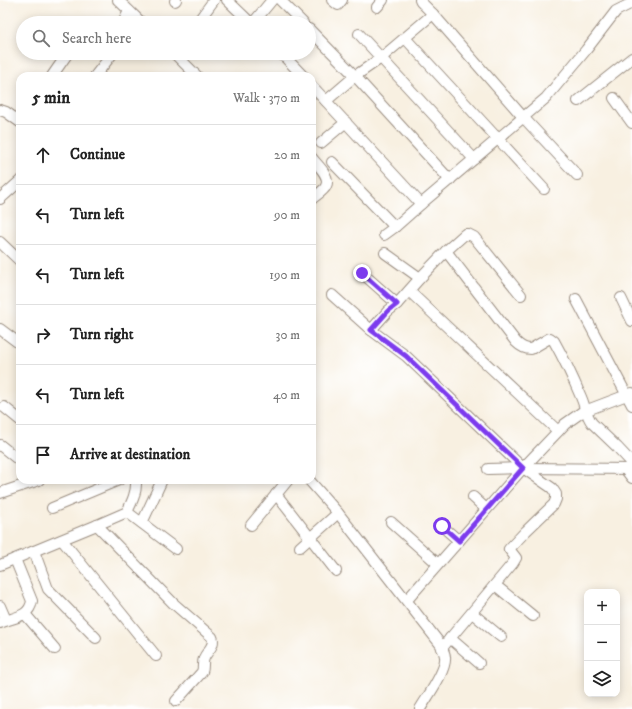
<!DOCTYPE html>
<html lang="en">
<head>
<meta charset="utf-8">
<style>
	body { margin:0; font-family:"IM FELL DW Pica",serif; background:#f6f6f6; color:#222 }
	.controls { position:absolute; right:12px; bottom:12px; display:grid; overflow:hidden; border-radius:8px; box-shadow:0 2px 10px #0003 }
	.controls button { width:36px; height:36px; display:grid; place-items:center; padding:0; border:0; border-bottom:1px solid #e0e0e0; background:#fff; color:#222; font:20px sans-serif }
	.stop { position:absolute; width:12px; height:12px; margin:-9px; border:3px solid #7c3aed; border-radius:50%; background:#fff }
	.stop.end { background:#7c3aed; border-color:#fff; box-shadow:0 1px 4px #0008 }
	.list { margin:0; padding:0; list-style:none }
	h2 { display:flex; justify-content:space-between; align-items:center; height:52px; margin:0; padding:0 16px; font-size:17px }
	h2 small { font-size:13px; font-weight:400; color:#767676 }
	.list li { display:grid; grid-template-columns:26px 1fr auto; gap:12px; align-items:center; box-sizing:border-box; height:60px; padding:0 16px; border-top:1px solid #e0e0e0 }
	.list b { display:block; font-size:15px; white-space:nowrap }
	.list em { font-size:13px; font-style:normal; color:#767676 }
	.icon { flex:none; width:22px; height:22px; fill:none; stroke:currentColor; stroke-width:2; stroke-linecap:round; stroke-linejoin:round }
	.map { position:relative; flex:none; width:632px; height:709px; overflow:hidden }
	.search { position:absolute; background:#fff; box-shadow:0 2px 10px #0003; left:16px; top:16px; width:300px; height:44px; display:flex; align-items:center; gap:10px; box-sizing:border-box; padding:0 14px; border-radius:22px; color:#767676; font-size:15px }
	.panel { position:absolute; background:#fff; box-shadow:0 2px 10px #0003; left:16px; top:72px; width:300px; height:412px; border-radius:12px }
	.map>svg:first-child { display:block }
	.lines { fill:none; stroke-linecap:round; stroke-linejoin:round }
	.minor-casing { stroke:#9a8d80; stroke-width:12 }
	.minor { stroke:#fff; stroke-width:10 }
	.route { stroke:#7c3aed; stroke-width:5 }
</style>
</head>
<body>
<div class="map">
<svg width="632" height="709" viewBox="0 0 632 709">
	<rect width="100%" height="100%" fill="#fff"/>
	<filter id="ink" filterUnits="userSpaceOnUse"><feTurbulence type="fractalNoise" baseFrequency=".025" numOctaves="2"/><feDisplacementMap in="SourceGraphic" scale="8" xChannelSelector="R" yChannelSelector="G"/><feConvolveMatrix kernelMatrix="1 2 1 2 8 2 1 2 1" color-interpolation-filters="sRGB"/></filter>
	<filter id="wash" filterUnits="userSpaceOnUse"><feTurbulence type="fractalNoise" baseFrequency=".012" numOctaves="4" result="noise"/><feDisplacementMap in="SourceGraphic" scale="16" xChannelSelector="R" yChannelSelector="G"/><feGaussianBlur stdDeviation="0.9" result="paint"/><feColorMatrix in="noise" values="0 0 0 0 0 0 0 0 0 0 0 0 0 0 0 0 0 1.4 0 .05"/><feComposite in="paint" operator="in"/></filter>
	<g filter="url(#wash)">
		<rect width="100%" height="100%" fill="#f8f0e1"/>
	</g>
	<g filter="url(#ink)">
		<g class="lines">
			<defs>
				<g id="minor">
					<polyline points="118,0 142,23"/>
					<polyline points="227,0 251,23"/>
					<polyline points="280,0 303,23"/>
					<polyline points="332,0 338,5 342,0"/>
					<polyline points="420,0 421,2 433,14 523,117 577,175"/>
					<polyline points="175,1 176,0"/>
					<polyline points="377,7 383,0"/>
					<polyline points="123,23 129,11"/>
					<polyline points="197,23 214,0"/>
					<polyline points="253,23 272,0"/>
					<polyline points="309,29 355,76 450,180"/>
					<polyline points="359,34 474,159"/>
					<polyline points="405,38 544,189"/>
					<polyline points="174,53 197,76"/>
					<polyline points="281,53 303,76"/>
					<polyline points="52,76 68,53"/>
					<polyline points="95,76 113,53"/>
					<polyline points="312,86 421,204 546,98 586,50 616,11 632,3"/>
					<polyline points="614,98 632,123"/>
					<polyline points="326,101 355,76 381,58 433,14"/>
					<polyline points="578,101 632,58"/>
					<polyline points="0,110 6,112 20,122"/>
					<polyline points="321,143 346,122"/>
					<path d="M312,158C317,165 331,176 326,186C324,191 316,195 312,199"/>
					<polyline points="332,162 395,227"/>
					<polyline points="0,199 20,181"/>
					<polyline points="384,235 395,227 421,204"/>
					<polyline points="0,242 20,261"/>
					<path d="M446,251L516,342C520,346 525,349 531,349L548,339L550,338L554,341C564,359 573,378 581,397C585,406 586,415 592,423L617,447L632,463"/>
					<polyline points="385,253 420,278"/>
					<polyline points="362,273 397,304"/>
					<polyline points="409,291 558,431"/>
					<polyline points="332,295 371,330"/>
					<polyline points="621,298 632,321"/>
					<polyline points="576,299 632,405"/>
					<polyline points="0,329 20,344"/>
					<polyline points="4,407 20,420"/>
					<polyline points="0,445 20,461"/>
					<polyline points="488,469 523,468 632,469"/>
					<polyline points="625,469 632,478"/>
					<path d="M309,480L338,513L441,645C442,649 445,653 445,657C447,670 427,697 420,709"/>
					<polyline points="0,493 39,480"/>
					<polyline points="276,494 336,571"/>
					<polyline points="473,497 486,509"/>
					<polyline points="52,508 119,480"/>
					<polyline points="127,512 176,549"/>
					<polyline points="391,522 438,564"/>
					<polyline points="142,523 162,480"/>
					<path d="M97,525L173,603L212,637C216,645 207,651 204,658C202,663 204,667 202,672L176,701"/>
					<polyline points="251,525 288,480"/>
					<polyline points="442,526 459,541"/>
					<polyline points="62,540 156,656"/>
					<polyline points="300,547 338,513"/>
					<polyline points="34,551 48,589 96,638"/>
					<path d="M0,565L97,525L127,512C132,502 137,492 136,480"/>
					<polyline points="495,585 533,616"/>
					<polyline points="407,600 523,468 565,424 582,412 632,393"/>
					<polyline points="0,606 6,620"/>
					<polyline points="472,613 501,637"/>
					<polyline points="25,614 55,649"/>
					<path d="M0,623C13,617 29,618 32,601L15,559"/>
					<polyline points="450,638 479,663"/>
					<polyline points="442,648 513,563 516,558 509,549 526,531 554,504 556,499 556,494 552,488 523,468 406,356 371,330 388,311 397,304 420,278 446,251 465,234 468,234 474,237 521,295"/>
				</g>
			</defs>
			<use href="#minor" class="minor-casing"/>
			<use href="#minor" class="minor"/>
		</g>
	</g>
	<g class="lines" filter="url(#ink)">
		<polyline class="route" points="362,273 397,304 388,311 371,330 406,356 523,468 459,541 442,526"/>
	</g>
</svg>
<div class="controls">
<button>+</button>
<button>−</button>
<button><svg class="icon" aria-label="layers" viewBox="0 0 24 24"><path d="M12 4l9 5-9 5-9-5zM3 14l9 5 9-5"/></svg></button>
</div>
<div class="stop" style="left:442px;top:526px"></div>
<div class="stop end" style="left:362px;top:273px"></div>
<div class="search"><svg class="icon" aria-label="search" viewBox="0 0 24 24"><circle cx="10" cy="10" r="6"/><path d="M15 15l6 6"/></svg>Search here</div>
<section class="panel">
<h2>5 min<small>Walk · 370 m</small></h2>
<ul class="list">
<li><svg class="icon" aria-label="ahead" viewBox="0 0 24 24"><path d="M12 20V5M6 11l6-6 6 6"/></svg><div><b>Continue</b></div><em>20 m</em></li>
<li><svg class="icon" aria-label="left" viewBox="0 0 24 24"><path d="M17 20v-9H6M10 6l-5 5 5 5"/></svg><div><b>Turn left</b></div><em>90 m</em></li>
<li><svg class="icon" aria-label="left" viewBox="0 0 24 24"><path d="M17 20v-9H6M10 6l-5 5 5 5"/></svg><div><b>Turn left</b></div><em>190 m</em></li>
<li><svg class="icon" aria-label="right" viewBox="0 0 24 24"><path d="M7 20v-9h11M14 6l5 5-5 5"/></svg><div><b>Turn right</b></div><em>30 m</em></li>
<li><svg class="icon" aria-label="left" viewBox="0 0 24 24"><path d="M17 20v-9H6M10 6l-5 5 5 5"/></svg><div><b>Turn left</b></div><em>40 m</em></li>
<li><svg class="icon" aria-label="arrive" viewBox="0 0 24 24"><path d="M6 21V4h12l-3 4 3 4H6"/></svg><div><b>Arrive at destination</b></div></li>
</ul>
</section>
</div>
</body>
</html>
